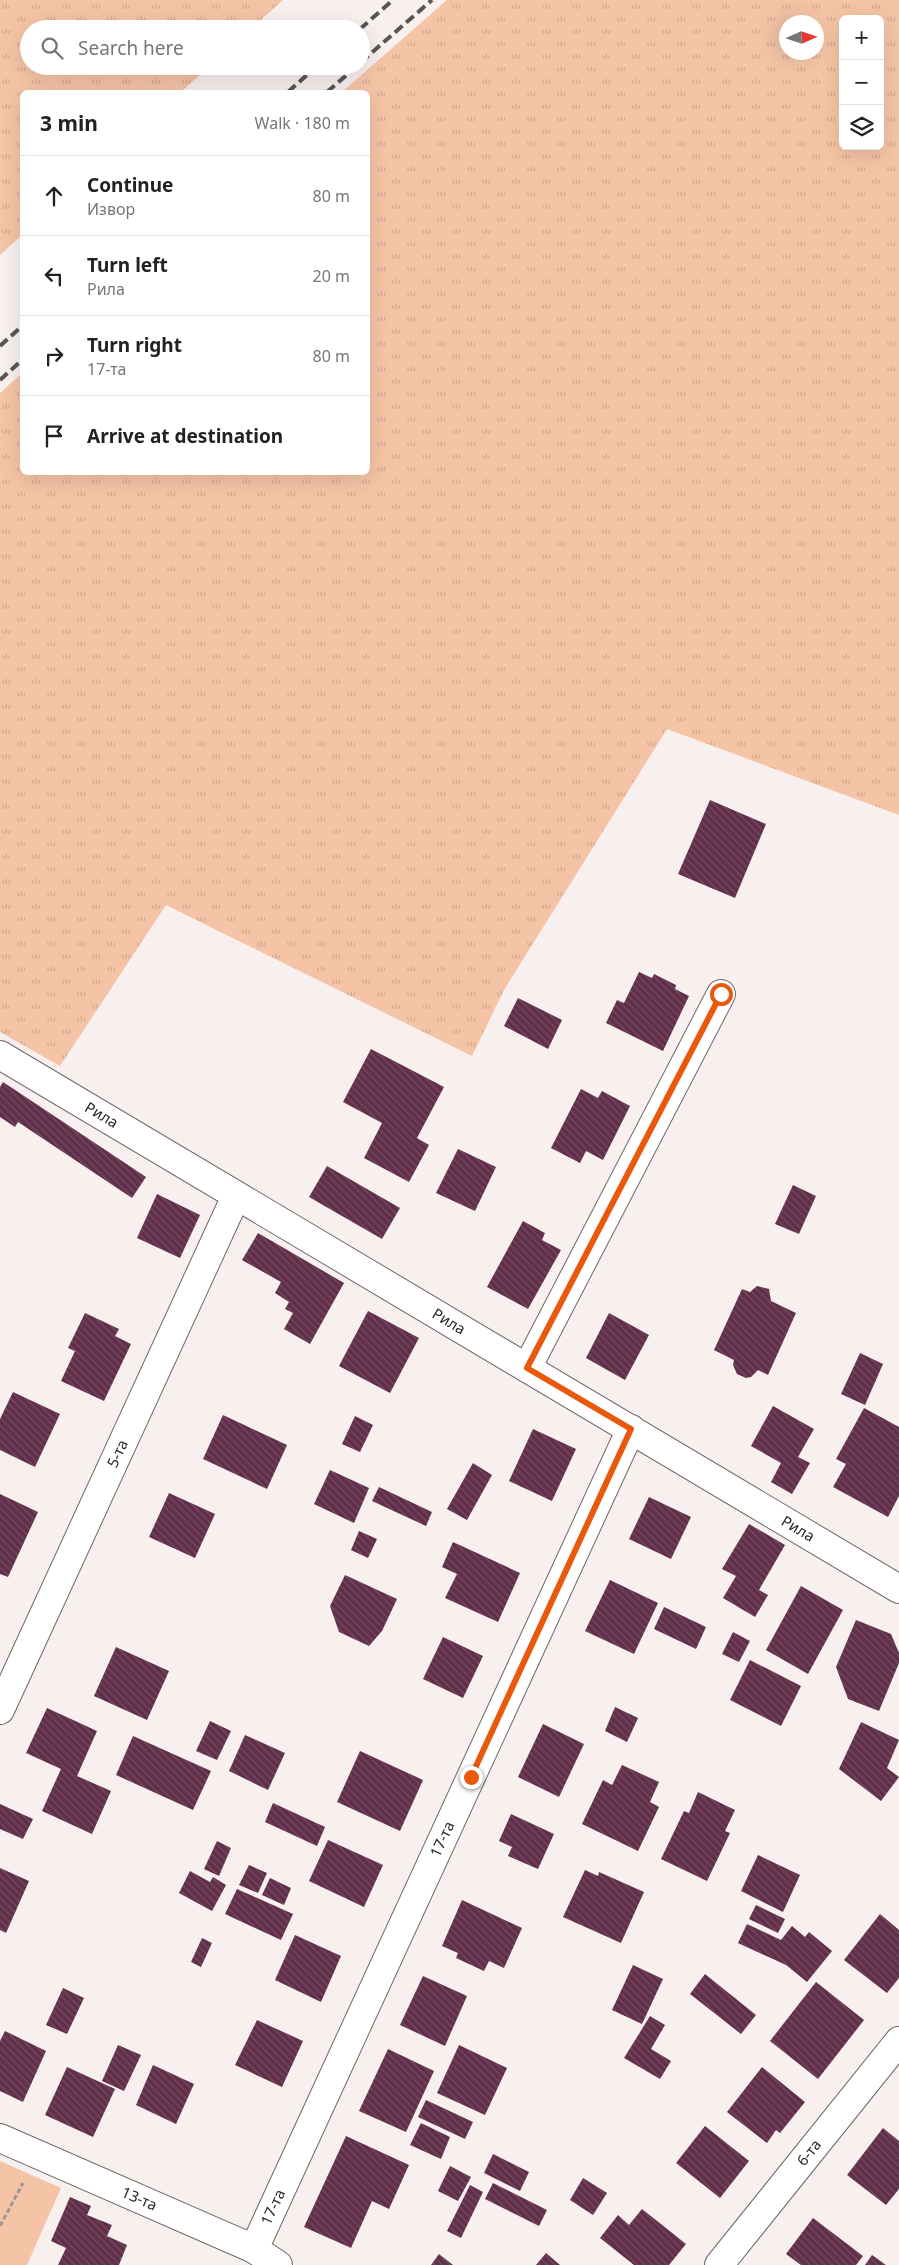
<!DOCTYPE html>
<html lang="en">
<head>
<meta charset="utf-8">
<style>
	body { margin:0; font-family:"Noto Sans",sans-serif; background:#f6f6f6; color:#222 }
	.controls { position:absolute; right:15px; top:15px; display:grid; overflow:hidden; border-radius:8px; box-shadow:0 5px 20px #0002 }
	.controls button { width:45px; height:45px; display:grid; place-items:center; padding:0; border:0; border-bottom:1px solid #e0e0e0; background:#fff; color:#222; font:25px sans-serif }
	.compass { position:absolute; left:779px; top:15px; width:45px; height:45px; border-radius:50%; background:#fff; box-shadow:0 5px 20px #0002; rotate:87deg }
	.stop { position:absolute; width:15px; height:15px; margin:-11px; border:4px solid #ea580c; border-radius:50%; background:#fff }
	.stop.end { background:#ea580c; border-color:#fff; box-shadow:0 1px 5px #0008 }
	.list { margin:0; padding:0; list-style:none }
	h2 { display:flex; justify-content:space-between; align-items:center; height:65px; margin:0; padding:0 20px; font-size:21px }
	h2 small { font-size:16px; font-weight:400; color:#767676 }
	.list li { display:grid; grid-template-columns:32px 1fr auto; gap:15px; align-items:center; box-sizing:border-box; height:80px; padding:0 20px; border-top:1px solid #e0e0e0 }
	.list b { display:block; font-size:19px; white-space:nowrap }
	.list p { margin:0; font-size:16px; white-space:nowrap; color:#767676 }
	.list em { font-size:16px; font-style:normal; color:#767676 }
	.icon { flex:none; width:28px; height:28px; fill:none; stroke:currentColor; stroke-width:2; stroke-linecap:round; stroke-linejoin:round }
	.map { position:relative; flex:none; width:899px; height:2265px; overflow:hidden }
	.search { position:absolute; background:#fff; box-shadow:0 5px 20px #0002; left:20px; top:20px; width:350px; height:55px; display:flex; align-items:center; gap:12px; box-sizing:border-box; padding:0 18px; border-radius:28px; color:#767676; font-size:19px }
	.panel { position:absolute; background:#fff; box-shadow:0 5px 20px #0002; left:20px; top:90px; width:350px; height:385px; border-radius:8px }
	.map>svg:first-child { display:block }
	.grass { fill:url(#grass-tufts); fill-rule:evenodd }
	.park { fill:#f5c4a6 }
	.building { fill:url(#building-back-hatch) }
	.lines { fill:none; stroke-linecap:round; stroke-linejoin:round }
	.street-casing { stroke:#6f6768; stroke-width:30 }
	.path { stroke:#9e9797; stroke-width:3; stroke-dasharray:5 2.5; stroke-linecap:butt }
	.street { stroke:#fff; stroke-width:28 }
	.rail { stroke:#595455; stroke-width:4; stroke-dasharray:10 5; stroke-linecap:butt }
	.route { stroke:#ea580c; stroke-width:6 }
	.labels { text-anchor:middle; stroke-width:5; stroke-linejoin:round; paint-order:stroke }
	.street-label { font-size:15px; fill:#2a2627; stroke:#f8efef }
</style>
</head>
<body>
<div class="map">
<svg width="899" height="2265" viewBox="0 0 899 2265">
	<defs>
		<pattern id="grass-tufts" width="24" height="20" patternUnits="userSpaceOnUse" patternTransform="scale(1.25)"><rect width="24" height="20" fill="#f5c4a6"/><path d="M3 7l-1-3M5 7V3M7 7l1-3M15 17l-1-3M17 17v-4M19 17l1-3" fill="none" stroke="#d2a88f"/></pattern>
		<pattern id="building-back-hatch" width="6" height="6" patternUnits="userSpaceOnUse" patternTransform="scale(1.25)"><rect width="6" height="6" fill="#612f49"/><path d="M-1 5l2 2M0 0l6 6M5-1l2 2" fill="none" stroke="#744c60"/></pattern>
	</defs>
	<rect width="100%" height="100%" fill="#f8efef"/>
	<g class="grass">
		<polygon points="0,0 283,0 251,29 29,29 29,66 210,66 181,92 22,92 22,235 0,255"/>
		<path d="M447,0H899V815L667,729L504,990L472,1056L166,905L60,1066L0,1032V393L22,373V472H368V92H342ZM843,19H880V146H843ZM786,22H816V52H786Z"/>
	</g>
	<polygon class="park" points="0,2161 61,2188 27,2265 0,2265"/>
	<g class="building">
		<polygon points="710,800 766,824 735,898 678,874"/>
		<polygon points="639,972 652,978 654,974 676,985 675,989 689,996 663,1051 606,1023 617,1000 624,1003"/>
		<polygon points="518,998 562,1020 548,1049 504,1026"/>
		<polygon points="371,1049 444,1087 417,1138 429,1145 409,1182 364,1158 382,1123 343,1102"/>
		<polygon points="3,1082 146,1177 132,1198 18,1122 15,1127 0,1117 0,1087"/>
		<polygon points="581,1089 598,1098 602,1091 630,1106 603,1160 586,1151 580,1163 551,1148"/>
		<polygon points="458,1149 496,1167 475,1211 436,1193"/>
		<polygon points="327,1166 400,1208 382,1239 309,1197"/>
		<polygon points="793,1185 816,1196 799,1234 775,1224"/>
		<polygon points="157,1194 200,1215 180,1258 137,1238"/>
		<polygon points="523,1221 545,1233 542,1240 561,1250 528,1309 487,1287"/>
		<polygon points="258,1233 344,1283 310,1344 284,1329 293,1313 285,1309 289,1302 275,1293 281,1282 242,1260"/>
		<polygon points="757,1286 769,1289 771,1301 796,1313 768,1375 758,1370 751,1377 746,1378 737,1374 733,1365 734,1360 714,1350 742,1289 750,1292"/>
		<polygon points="368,1311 419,1338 390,1393 339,1366"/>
		<polygon points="85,1313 119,1329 115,1336 131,1344 104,1401 61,1381 75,1351 68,1348"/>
		<polygon points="609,1313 649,1335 625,1380 586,1358"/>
		<polygon points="860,1353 883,1364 865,1405 841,1394"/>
		<polygon points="13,1392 60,1414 35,1467 0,1450 0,1419"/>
		<polygon points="773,1406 814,1429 798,1457 810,1463 792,1494 771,1482 781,1463 751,1446"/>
		<polygon points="864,1408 899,1427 899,1496 888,1517 833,1487 846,1464 836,1459"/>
		<polygon points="223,1415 287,1445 267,1489 203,1459"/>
		<polygon points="355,1416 373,1425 360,1452 342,1444"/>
		<polygon points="533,1429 576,1449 552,1501 509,1481"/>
		<polygon points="473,1463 492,1475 467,1520 447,1509"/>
		<polygon points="330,1470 369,1488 354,1523 314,1504"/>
		<polygon points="379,1487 432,1512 426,1526 372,1501"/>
		<polygon points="169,1493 215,1514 195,1558 149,1537"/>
		<polygon points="0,1494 38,1512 8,1577 0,1574"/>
		<polygon points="649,1497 691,1517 671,1559 629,1539"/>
		<polygon points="749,1524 785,1545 759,1590 768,1595 755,1617 723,1598 736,1576 722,1569"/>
		<polygon points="359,1531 377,1539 368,1558 351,1550"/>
		<polygon points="453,1542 520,1573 498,1622 445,1598 457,1574 442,1567"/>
		<polygon points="345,1575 397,1599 382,1631 369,1646 339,1632 330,1606"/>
		<polygon points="610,1580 658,1603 634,1654 585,1631"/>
		<polygon points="801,1586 843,1610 808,1674 766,1650"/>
		<polygon points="664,1607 706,1627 696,1649 654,1629"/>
		<polygon points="856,1620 891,1634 899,1653 899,1663 879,1711 848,1699 836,1667"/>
		<polygon points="733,1632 750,1641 739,1662 722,1654"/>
		<polygon points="443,1637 483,1656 463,1698 423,1679"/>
		<polygon points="116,1647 169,1671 147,1720 94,1696"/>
		<polygon points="750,1660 801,1686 781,1726 730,1700"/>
		<polygon points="615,1707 638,1718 627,1742 605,1731"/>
		<polygon points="47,1708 97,1731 77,1776 111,1791 92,1834 42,1811 61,1769 26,1753"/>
		<polygon points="210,1721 231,1731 217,1760 196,1751"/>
		<polygon points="861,1722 899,1740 887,1768 899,1777 881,1801 839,1769"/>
		<polygon points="543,1724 584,1744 559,1797 518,1777"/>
		<polygon points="245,1735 285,1753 268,1790 229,1771"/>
		<polygon points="133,1736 211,1771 193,1810 116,1775"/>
		<polygon points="360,1751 423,1780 400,1831 337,1802"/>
		<polygon points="622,1765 659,1782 650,1802 659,1807 638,1851 582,1824 603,1780 612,1785"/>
		<polygon points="698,1792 735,1810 725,1831 730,1833 707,1881 661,1859 684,1811 689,1813"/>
		<polygon points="273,1803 325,1827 317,1846 265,1822"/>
		<polygon points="0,1804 33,1819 23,1839 0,1829"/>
		<polygon points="511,1814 554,1834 538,1869 508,1856 512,1847 499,1841"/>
		<polygon points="328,1840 383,1865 364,1907 309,1881"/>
		<polygon points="217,1841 231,1848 219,1876 204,1869"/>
		<polygon points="758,1855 800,1875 783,1912 741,1891"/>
		<polygon points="249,1865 267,1873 258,1893 239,1885"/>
		<polygon points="0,1868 29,1881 6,1933 0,1930"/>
		<polygon points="585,1870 598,1876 599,1872 644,1892 621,1943 563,1917"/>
		<polygon points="190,1871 210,1882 213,1877 226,1885 212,1911 179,1893"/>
		<polygon points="270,1878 291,1888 284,1905 262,1895"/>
		<polygon points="237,1889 293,1914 281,1940 225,1914"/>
		<polygon points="462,1900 522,1928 504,1968 489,1961 484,1971 456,1958 458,1953 442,1946"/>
		<polygon points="756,1905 785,1919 778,1933 749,1919"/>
		<polygon points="880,1914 899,1930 899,1978 887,1993 844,1960"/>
		<polygon points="747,1924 781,1940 792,1926 805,1937 809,1932 832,1951 807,1982 786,1965 738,1943"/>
		<polygon points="295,1935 341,1956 321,2002 275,1980"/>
		<polygon points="202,1938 212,1943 201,1967 191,1962"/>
		<polygon points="633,1965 663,1979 642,2024 612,2010"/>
		<polygon points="705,1974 756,2015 741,2034 690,1994"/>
		<polygon points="423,1976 467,1996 445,2046 400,2025"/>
		<polygon points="816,1982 864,2020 818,2079 770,2041"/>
		<polygon points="63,1988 84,1998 67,2034 46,2025"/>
		<polygon points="650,2016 665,2025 651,2049 671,2061 660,2079 624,2058"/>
		<polygon points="257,2020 303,2041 282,2087 235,2065"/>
		<polygon points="5,2031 46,2051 23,2102 0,2091 0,2041"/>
		<polygon points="118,2045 141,2055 124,2091 102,2081"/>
		<polygon points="459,2045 507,2068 485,2115 437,2093"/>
		<polygon points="388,2049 434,2071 406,2132 359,2111"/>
		<polygon points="153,2065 194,2084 176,2124 136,2105"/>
		<polygon points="67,2067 115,2089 93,2137 45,2115"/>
		<polygon points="762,2067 805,2102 780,2133 776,2130 767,2143 727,2112"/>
		<polygon points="426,2100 473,2122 465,2139 418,2117"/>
		<polygon points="421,2123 450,2137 441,2159 410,2145"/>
		<polygon points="705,2126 749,2161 720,2198 676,2163"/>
		<polygon points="883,2128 899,2141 899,2189 886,2205 847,2175"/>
		<polygon points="346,2136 409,2165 389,2209 372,2201 351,2248 304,2227"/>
		<polygon points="493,2154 529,2172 520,2191 484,2173"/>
		<polygon points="450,2166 471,2177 458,2201 438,2191"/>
		<polygon points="583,2178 607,2193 593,2215 570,2200"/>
		<polygon points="493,2183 547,2210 539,2226 485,2199"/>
		<polygon points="470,2185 483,2192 461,2238 447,2231"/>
		<polygon points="70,2197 91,2206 87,2215 112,2225 107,2236 127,2245 119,2265 58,2265 66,2248 51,2241"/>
		<polygon points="642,2209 686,2244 669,2265 634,2265 600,2238 618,2215 629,2225"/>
		<polygon points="813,2218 863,2256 856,2265 801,2265 786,2254"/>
		<polygon points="546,2253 560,2265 536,2265"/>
		<polygon points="439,2254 453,2265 431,2265"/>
		<polygon points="872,2255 886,2265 865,2265"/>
	</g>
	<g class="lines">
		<defs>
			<g id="street">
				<path id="s1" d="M0,1055L899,1589"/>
				<polyline points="527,1368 721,994"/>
				<path id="s2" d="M0,1710L236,1196"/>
				<path id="s3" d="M0,2138L254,2249L278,2265"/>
				<path id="s4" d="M254,2249L631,1429"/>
				<path id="s5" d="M719,2265L899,2041"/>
			</g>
		</defs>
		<use href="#street" class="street-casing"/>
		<polyline class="path" points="0,2226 23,2183"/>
		<use href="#street" class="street"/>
		<g class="rail">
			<polyline points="360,29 393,0"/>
			<polyline points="361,62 432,0"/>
			<polyline points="288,92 317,66"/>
			<polyline points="327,92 357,66"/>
			<polyline points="0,346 22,326"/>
			<polyline points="0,380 22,360"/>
		</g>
	</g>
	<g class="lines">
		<polyline class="route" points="471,1777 631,1429 527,1368 721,994"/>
	</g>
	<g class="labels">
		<g class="street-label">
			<text dy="5" stroke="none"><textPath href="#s1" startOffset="118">Рила</textPath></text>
			<text dy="5" stroke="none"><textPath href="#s1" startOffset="522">Рила</textPath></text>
			<text dy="5" stroke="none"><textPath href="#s2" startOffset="282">5-та</textPath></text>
			<text dy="5" stroke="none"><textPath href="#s1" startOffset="928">Рила</textPath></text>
			<text dy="5" stroke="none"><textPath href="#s4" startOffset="451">17-та</textPath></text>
			<text dy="5" stroke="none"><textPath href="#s5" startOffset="144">6-та</textPath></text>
			<text dy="5" stroke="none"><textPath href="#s3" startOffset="152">13-та</textPath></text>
			<text dy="5" stroke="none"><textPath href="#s4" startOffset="46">17-та</textPath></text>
		</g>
	</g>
</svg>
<div class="controls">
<button>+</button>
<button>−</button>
<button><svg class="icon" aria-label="layers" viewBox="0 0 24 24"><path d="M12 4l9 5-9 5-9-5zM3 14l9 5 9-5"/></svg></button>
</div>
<svg class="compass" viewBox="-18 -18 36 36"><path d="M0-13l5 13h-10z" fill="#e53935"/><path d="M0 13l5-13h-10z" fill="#767676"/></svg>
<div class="stop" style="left:721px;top:994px"></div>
<div class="stop end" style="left:471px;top:1777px"></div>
<div class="search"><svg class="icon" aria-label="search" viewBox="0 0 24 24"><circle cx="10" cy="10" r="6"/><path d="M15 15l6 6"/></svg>Search here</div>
<section class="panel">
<h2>3 min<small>Walk · 180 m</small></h2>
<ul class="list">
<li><svg class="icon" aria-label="ahead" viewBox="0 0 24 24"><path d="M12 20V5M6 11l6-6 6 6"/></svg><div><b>Continue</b><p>Извор</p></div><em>80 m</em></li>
<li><svg class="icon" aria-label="left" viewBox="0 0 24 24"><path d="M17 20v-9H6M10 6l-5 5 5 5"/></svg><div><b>Turn left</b><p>Рила</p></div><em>20 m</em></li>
<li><svg class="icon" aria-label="right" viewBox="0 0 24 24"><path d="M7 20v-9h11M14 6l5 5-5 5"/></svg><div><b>Turn right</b><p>17-та</p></div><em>80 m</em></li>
<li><svg class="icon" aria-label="arrive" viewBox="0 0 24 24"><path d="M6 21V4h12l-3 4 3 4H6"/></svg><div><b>Arrive at destination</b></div></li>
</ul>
</section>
</div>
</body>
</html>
